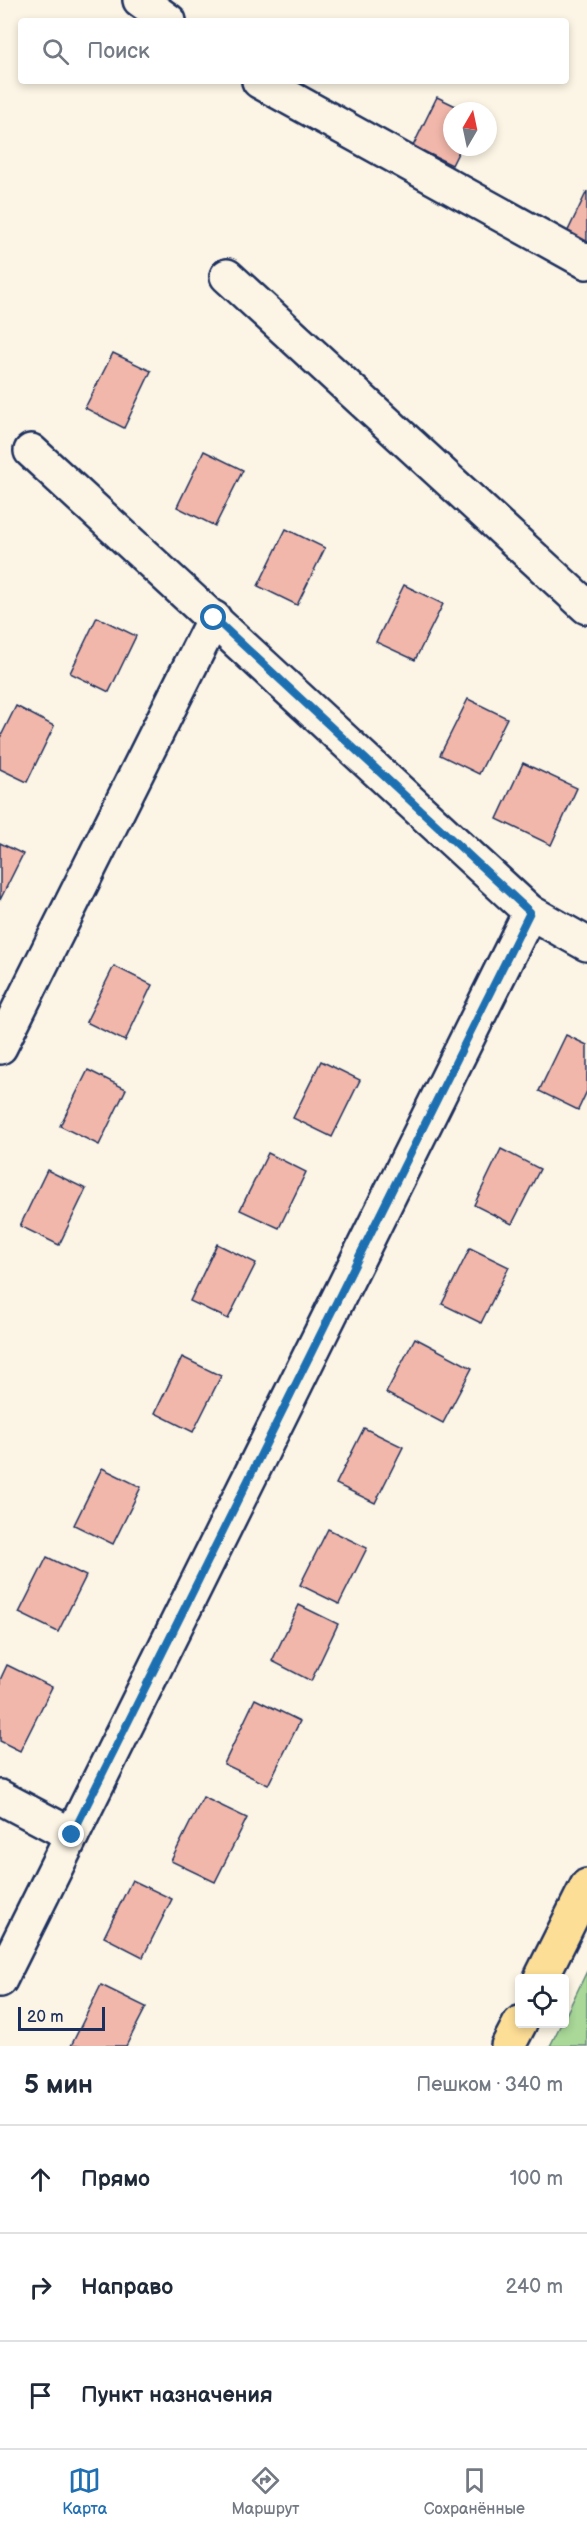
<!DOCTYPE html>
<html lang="ru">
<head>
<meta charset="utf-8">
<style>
	body { margin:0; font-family:"Balsamiq Sans",sans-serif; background:#f6f6f7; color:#1f2937 }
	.controls { position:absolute; right:18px; bottom:18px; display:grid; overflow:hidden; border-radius:6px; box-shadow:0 3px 9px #0003 }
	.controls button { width:54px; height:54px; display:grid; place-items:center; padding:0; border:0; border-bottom:2px solid #e0e1e3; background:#fff; color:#1f2937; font:30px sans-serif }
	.compass { position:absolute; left:443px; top:102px; width:54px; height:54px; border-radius:50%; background:#fff; box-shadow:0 3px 9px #0003; rotate:9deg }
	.scale { position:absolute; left:18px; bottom:15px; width:87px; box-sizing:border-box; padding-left:6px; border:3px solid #1b2f5e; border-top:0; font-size:16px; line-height:21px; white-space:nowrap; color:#1b2f5e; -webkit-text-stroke:4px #fcf5e5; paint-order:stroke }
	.stop { position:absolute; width:18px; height:18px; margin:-14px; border:4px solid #1f6fb2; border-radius:50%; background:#fff }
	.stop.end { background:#1f6fb2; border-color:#fff; box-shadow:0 2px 6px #0008 }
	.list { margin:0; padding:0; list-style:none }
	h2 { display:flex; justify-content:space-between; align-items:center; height:78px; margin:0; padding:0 24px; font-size:26px }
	h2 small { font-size:20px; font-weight:400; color:#747a83 }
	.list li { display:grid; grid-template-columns:39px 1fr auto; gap:18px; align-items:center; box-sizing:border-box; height:108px; padding:0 24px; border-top:2px solid #e0e1e3 }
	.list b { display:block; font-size:22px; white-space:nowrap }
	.list em { font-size:20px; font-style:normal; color:#747a83 }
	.icon { flex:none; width:33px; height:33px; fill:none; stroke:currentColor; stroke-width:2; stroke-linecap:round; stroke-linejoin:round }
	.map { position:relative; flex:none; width:587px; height:2046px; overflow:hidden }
	.search { position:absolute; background:#fff; box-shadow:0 3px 9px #0003; left:18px; right:18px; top:18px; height:66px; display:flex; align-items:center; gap:15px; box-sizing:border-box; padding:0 21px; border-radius:6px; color:#747a83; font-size:22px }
	.sheet { height:402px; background:#fff }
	nav { display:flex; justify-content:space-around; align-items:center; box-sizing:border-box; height:84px; border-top:2px solid #e0e1e3; background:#fff; font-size:16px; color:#747a83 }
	nav a { display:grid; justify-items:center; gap:3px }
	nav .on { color:#1f6fb2 }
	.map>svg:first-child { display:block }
	.green { fill:#a9d898; stroke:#62847b; stroke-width:1.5 }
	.building { fill:#f1b7aa; stroke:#1b2f5e; stroke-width:1.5 }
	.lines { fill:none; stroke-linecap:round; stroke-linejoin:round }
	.minor-casing { stroke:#1b2f5e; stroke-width:38 }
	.major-casing { stroke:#1b2f5e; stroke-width:38 }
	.minor { stroke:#fcf5e5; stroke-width:33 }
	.major { stroke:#fdde96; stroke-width:33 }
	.route { stroke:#1f6fb2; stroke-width:8 }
</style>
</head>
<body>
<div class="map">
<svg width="587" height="2046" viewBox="0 0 587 2046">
	<rect width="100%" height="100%" fill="#fcf5e5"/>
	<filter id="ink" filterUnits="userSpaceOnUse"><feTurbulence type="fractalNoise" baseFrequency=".0167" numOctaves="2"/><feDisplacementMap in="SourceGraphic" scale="12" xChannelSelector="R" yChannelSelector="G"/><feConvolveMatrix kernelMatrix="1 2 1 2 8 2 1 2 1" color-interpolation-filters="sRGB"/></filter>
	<g filter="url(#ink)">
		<polygon class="green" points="587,1971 587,2046 550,2046 561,2024 564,2024 565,2017"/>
		<g class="building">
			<polygon points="437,97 466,111 452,111 452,147 461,147 452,165 413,146"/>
			<polygon points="587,191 587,250 564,239"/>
			<polygon points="113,353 151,371 124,428 85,408"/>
			<polygon points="204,451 243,470 215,526 177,507"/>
			<polygon points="286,529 325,548 297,605 258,586"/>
			<polygon points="404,585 443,604 415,660 376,642"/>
			<polygon points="97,617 136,636 109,692 70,673"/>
			<polygon points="468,699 507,718 479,774 440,755"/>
			<polygon points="16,706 54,726 27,782 0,769 0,738"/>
			<polygon points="523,763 577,788 551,845 497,819"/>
			<polygon points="0,843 23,854 0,900"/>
			<polygon points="114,966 152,985 125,1041 86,1022"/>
			<polygon points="566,1035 587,1045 587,1091 578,1110 539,1091"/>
			<polygon points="321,1061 360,1080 332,1137 293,1118"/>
			<polygon points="88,1070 126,1089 99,1145 60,1126"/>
			<polygon points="501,1149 540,1169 512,1224 474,1205"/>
			<polygon points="268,1153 306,1172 279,1228 240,1210"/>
			<polygon points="47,1170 86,1189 59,1245 20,1226"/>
			<polygon points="217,1244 256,1263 228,1319 190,1301"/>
			<polygon points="470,1248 509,1267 481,1323 442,1304"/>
			<polygon points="415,1338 472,1368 443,1423 386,1393"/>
			<polygon points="182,1357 221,1376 193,1432 155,1413"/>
			<polygon points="364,1428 403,1447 375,1503 336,1484"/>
			<polygon points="102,1468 141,1487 113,1544 74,1525"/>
			<polygon points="328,1529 367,1548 339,1604 300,1585"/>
			<polygon points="47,1557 86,1576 58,1632 19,1613"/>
			<polygon points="299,1605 338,1624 311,1681 272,1661"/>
			<polygon points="7,1665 52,1687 20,1751 0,1741 0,1680"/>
			<polygon points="255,1699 300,1721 268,1785 224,1764"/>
			<polygon points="203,1797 247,1818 215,1882 171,1861"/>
			<polygon points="132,1880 172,1899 143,1957 104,1937"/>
			<polygon points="101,1985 146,2007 126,2046 71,2046"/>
		</g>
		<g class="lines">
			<defs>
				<g id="minor">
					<polyline points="140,0 169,21"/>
					<polyline points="259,81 587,262"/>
					<polyline points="227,276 587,607"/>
					<polyline points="31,451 530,912 587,944"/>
					<polyline points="0,1047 214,618"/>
					<polyline points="0,1797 72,1835"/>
					<polyline points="0,1980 530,912"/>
				</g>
				<g id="major">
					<polyline points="541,1978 587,1886"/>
					<polyline points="508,2046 520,2023"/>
				</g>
			</defs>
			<use href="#minor" class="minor-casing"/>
			<use href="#major" class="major-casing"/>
			<use href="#minor" class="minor"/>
			<use href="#major" class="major"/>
		</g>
	</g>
	<g class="lines" filter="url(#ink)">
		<polyline class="route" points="72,1835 530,912 214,618"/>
	</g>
</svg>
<div class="controls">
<button><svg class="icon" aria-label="locate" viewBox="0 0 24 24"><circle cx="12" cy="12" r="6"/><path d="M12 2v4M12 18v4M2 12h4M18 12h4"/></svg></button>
</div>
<svg class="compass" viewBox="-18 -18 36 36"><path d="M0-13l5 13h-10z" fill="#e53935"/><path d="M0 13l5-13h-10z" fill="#747a83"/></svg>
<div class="scale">20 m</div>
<div class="stop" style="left:214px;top:618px"></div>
<div class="stop end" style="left:72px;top:1835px"></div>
<div class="search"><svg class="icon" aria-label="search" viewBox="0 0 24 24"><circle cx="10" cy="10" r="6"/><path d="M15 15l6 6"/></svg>Поиск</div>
</div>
<section class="sheet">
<h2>5 мин<small>Пешком · 340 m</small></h2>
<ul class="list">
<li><svg class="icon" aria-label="ahead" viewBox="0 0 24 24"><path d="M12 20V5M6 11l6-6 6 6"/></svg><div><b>Прямо</b></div><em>100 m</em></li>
<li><svg class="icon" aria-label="right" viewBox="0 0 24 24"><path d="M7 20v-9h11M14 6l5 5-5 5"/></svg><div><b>Направо</b></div><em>240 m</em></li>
<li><svg class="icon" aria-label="arrive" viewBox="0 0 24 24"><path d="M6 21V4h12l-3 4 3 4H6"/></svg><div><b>Пункт назначения</b></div></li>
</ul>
</section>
<nav>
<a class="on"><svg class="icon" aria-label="map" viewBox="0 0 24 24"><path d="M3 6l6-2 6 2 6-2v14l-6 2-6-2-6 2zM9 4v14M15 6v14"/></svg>Карта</a>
<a><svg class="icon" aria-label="directions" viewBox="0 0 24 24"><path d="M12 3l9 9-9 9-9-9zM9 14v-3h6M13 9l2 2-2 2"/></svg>Маршрут</a>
<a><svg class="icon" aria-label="saved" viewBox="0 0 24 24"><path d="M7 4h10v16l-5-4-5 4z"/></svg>Сохранённые</a>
</nav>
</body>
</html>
